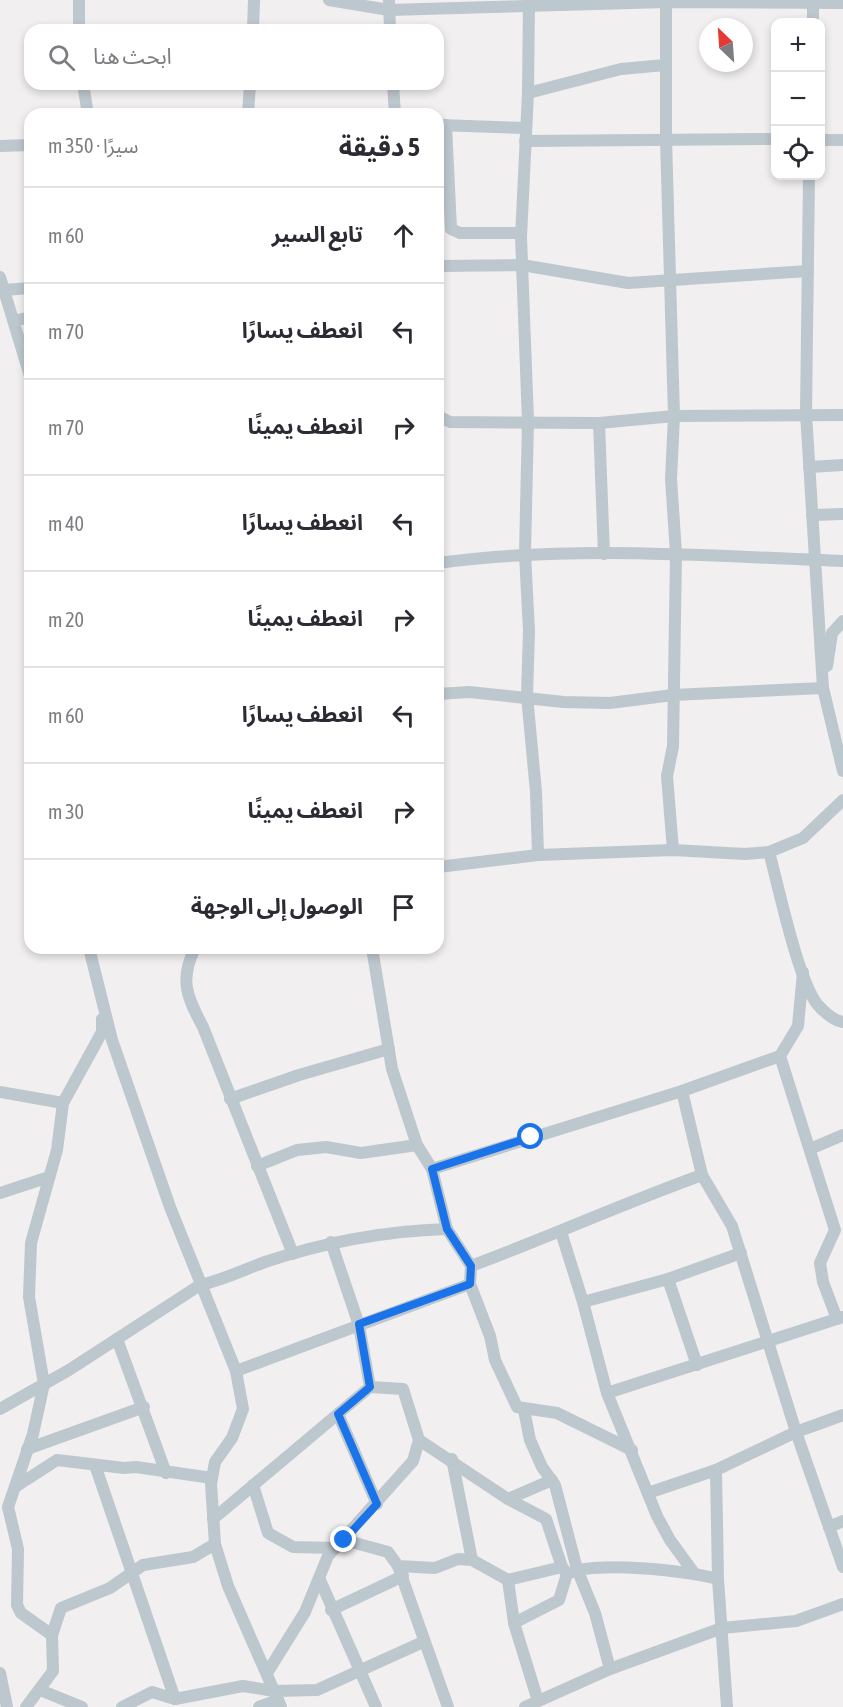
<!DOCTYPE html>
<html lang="ar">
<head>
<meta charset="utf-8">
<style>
	body { margin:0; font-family:"Asap Condensed","Noto Sans Arabic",sans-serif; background:#f2f2f3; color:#2b2b33; direction:rtl }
	.controls { position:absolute; right:18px; top:18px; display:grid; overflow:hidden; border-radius:12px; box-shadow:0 3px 9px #0003 }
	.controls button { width:54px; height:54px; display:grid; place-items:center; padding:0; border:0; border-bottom:2px solid #e1e1e2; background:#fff; color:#2b2b33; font:30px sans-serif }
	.compass { position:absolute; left:699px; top:18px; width:54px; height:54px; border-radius:50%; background:#fff; box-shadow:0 3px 9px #0003; rotate:335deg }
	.stop { position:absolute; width:18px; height:18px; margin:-14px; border:4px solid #1a73e8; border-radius:50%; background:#fff }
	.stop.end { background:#1a73e8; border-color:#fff; box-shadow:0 2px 6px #0008 }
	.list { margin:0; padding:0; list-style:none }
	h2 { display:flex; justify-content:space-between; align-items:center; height:78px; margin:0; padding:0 24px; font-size:26px }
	h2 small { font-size:20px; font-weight:400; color:#7c7c81 }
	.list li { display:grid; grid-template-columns:39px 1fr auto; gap:18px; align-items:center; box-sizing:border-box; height:96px; padding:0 24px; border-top:2px solid #e1e1e2 }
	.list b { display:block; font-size:22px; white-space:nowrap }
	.list em { font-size:20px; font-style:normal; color:#7c7c81 }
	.icon { flex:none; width:33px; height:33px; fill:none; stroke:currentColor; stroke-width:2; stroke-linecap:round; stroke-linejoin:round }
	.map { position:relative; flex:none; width:843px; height:1707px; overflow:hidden; direction:ltr }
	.search { position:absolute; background:#fff; box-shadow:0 3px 9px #0003; left:24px; top:24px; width:420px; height:66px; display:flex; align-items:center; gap:15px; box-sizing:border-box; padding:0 21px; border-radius:18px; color:#7c7c81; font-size:22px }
	.panel { position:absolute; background:#fff; box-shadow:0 3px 9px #0003; left:24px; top:108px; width:420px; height:846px; border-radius:18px; direction:rtl }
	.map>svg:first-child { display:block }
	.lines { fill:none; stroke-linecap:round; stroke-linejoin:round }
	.street { stroke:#bdc7ce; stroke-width:12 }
	.route { stroke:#1a73e8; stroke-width:8 }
</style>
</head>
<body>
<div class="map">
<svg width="843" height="1707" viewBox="0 0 843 1707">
	<rect width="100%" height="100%" fill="#f1efef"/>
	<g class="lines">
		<g class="street">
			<polyline points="79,0 79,30"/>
			<polyline points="329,0 389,10 666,2 843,3"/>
			<polyline points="389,0 390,30"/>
			<polyline points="529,0 528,93 521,237 528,421 525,554 529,631 527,696 536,792 538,855"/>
			<polyline points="666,0 666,139 674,416 671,479 676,553 673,746 667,776 673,850"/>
			<polyline points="813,22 813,0"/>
			<polyline points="253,30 254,0"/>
			<polyline points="83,84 88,114"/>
			<polyline points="393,84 395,114"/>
			<polyline points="528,93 621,69 665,65"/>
			<polyline points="248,114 250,84"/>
			<polyline points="439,125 526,128"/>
			<polyline points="446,125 451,229 460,233 521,233"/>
			<polyline points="820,140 843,140"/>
			<polyline points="525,141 776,139"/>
			<polyline points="0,146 30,145"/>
			<polyline points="809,176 806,413 823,688 843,771"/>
			<polyline points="438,266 522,265 628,283 808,271"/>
			<polyline points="0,277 30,376"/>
			<polyline points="4,290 30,288"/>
			<polyline points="14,321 30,317"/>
			<polyline points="438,416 450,422 599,423 674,416 843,415"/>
			<polyline points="599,423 604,554"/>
			<polyline points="809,467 843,465"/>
			<polyline points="812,515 843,514"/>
			<path d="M438,563C572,545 708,556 843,561"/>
			<polyline points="827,666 832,633 843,621"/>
			<polyline points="438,694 469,692 564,702 610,703 673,695 823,688"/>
			<path d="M769,852C779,888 797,977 817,1004C823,1011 834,1021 843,1022"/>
			<polyline points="438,867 538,855 673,850 745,854 769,852 803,838 843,800"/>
			<polyline points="89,948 112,1040 170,1207 236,1371 243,1409 232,1438 215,1462 211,1484 215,1544 228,1586 281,1707"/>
			<path d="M195,948C179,980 187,997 203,1027L293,1254"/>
			<polyline points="780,1056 835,1230 820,1263 823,1282 837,1319"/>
			<polyline points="682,1091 702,1175 732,1226 796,1432 843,1567"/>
			<polyline points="0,1092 63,1103"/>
			<polyline points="230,1099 299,1075 389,1049"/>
			<polyline points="417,1145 432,1169 682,1091 780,1056 798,1026 803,972"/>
			<polyline points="810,1149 843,1135"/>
			<polyline points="257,1166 297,1150 326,1147 361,1153 417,1145 392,1069 372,948"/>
			<polyline points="432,1169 447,1229 471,1266 470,1284 490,1336 495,1360 517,1407 557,1413 632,1450"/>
			<polyline points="0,1193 49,1177"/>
			<polyline points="561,1232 583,1302 607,1393 657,1516 670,1540 694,1573"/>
			<polyline points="331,1242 359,1325 370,1387"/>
			<path d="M471,1266C549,1237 624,1203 702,1175"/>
			<polyline points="668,1279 697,1365"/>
			<polyline points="583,1302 668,1279 741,1253"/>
			<polyline points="117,1339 166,1473"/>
			<polyline points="236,1371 470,1284"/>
			<polyline points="607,1393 843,1317"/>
			<path d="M0,1409L69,1370L200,1285C223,1280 243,1270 265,1262C325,1242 384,1231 447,1229"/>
			<polyline points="524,1410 530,1440 542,1467 555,1485 577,1569 595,1613 610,1669"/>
			<polyline points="338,1414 377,1504"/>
			<polyline points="419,1440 508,1499 546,1519 562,1567"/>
			<polyline points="27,1449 144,1407"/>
			<polyline points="452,1459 472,1560"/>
			<polyline points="95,1465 175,1699"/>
			<polyline points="716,1470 718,1579 727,1707"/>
			<polyline points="253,1485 268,1533 293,1547 336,1548"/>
			<polyline points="15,1487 57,1460 124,1468 136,1467 212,1478"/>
			<polyline points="648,1493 716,1470 796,1432 843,1415"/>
			<polyline points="508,1499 552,1480"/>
			<polyline points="213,1519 370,1387 403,1389 419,1440 413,1461 328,1556 305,1612 267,1673"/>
			<polyline points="829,1527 843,1521"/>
			<path d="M344,1540L388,1552L398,1566L435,1568L458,1559L472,1560L508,1580L562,1567L567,1574C596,1560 686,1571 718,1579"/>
			<polyline points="398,1566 448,1707"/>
			<polyline points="320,1580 376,1707"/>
			<polyline points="508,1580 514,1623 538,1701"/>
			<polyline points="331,1610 403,1576"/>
			<polyline points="514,1623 559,1600 567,1574"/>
			<polyline points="52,1635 21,1613 17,1605 18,1549 8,1507 33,1434 44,1384 29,1297 31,1243 57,1150 63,1103 102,1032 102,1019"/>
			<polyline points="0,1673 7,1707"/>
			<polyline points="40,1690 82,1707"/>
			<polyline points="26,1707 53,1671 52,1635 61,1608 110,1588 143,1565 193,1557 215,1544"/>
			<polyline points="122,1707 152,1692 175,1699 243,1686 274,1691 317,1690 423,1642"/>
			<polyline points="259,1707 278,1700"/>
			<polyline points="525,1707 610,1669 722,1628 796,1621 843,1604"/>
		</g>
	</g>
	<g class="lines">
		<polyline class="route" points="344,1540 377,1504 338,1414 370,1387 359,1324 470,1284 471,1266 447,1229 432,1169 531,1137"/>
	</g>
</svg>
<div class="controls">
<button>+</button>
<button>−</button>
<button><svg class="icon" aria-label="locate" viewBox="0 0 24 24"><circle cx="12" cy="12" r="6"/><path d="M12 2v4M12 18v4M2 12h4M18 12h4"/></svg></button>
</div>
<svg class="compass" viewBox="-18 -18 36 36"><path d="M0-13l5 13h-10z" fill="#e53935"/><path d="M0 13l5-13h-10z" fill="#7c7c81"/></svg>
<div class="stop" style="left:531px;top:1137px"></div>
<div class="stop end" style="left:344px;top:1540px"></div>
<div class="search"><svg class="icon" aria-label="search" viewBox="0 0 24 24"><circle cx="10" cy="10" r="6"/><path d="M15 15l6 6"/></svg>ابحث هنا</div>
<section class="panel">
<h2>5 دقيقة<small>سيرًا · 350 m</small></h2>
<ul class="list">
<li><svg class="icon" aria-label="ahead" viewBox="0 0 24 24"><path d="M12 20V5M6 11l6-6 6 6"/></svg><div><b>تابع السير</b></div><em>60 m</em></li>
<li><svg class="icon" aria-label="left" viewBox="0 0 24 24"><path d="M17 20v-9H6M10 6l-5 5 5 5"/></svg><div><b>انعطف يسارًا</b></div><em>70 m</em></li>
<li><svg class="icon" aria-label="right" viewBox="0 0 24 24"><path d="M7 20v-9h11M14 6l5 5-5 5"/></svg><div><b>انعطف يمينًا</b></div><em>70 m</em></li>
<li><svg class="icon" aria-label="left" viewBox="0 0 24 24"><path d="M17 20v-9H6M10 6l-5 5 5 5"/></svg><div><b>انعطف يسارًا</b></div><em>40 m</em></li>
<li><svg class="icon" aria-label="right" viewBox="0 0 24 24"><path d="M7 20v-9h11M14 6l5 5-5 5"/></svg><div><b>انعطف يمينًا</b></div><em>20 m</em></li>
<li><svg class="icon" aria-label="left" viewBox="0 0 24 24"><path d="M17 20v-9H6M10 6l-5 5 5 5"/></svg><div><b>انعطف يسارًا</b></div><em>60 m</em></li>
<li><svg class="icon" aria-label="right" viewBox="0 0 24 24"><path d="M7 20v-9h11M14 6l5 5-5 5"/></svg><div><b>انعطف يمينًا</b></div><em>30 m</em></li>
<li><svg class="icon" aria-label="arrive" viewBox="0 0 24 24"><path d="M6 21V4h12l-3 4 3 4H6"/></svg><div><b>الوصول إلى الوجهة</b></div></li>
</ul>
</section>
</div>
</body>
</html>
